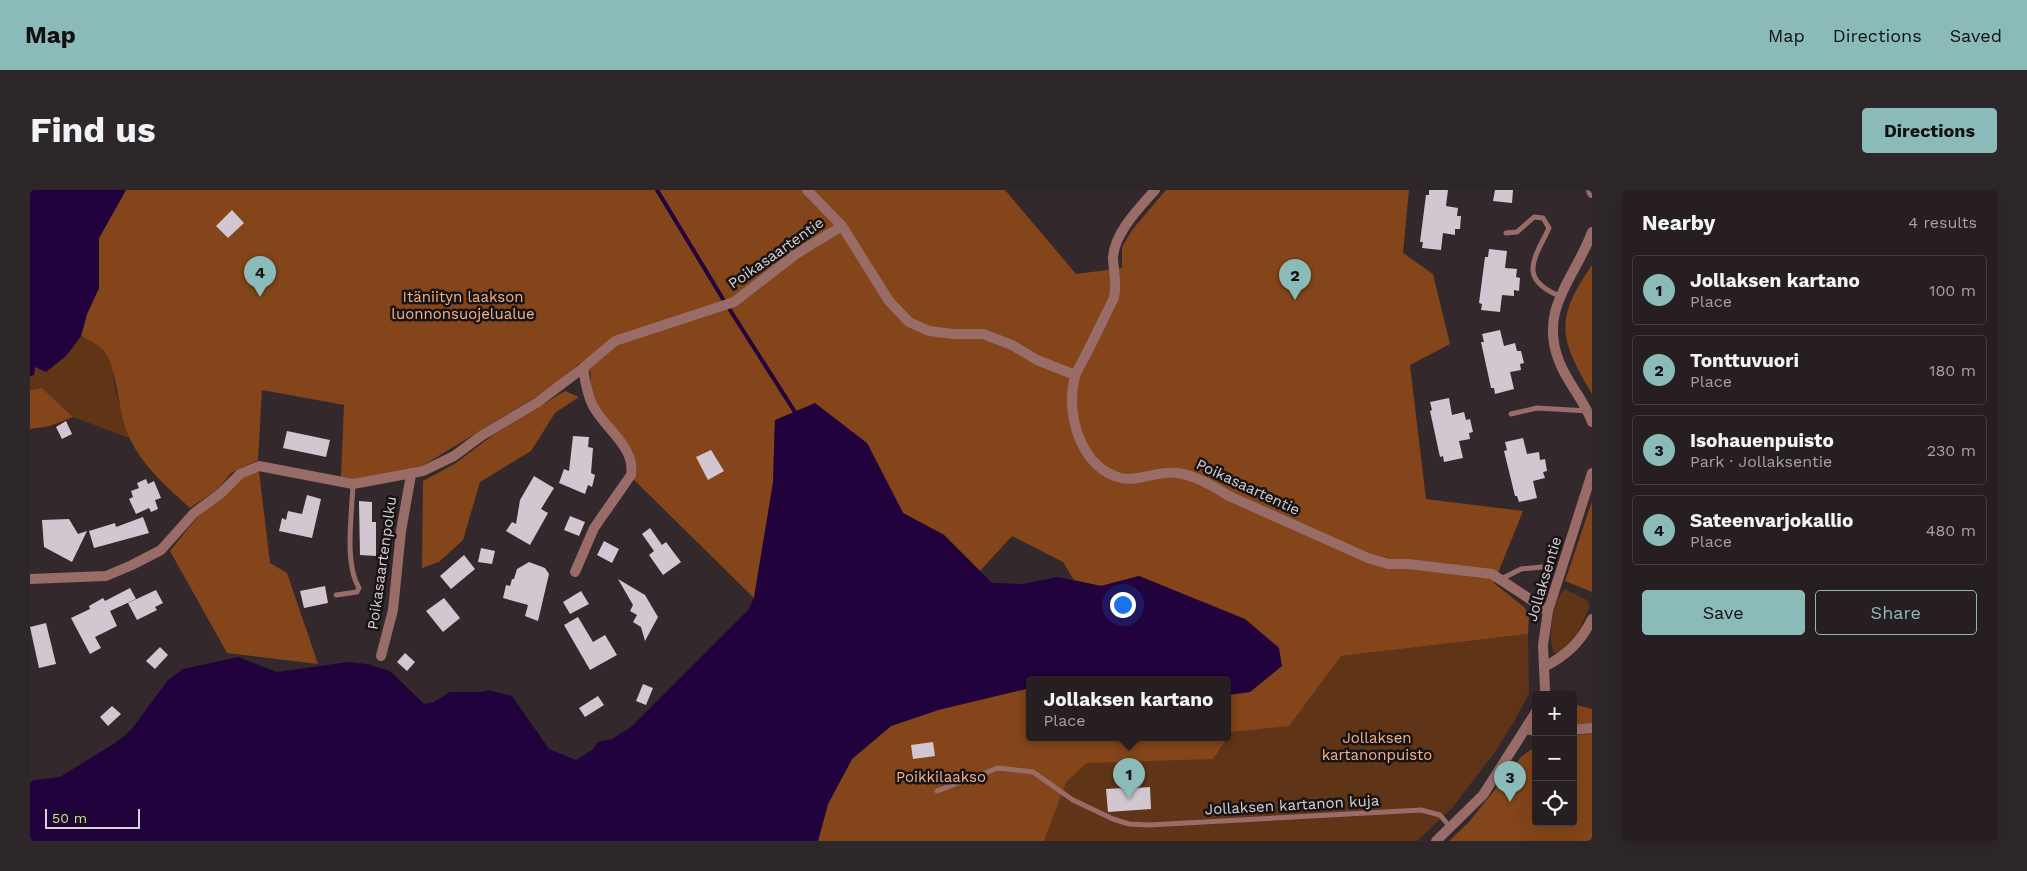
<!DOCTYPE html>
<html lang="en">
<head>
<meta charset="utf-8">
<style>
	body { margin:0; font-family:"Work Sans",sans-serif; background:#2e272a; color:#f1f3f6 }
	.controls { position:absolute; right:15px; bottom:15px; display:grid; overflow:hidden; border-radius:5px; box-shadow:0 5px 20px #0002 }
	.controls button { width:45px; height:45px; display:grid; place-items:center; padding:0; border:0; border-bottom:1px solid #423c3f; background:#261e21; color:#f1f3f6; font:25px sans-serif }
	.scale { position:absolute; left:15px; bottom:12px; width:95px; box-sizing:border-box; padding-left:5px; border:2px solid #dad2d4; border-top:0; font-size:14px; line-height:18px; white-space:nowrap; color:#dad2d4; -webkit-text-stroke:4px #181314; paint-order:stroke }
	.you { position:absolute; left:1092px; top:414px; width:18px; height:18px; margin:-12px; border:4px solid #fff; border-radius:50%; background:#1a73e8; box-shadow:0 0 0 8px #1a73e833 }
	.badge { display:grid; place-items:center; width:32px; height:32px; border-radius:50%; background:#8bbbb9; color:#111; font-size:16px; font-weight:700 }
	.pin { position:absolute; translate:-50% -41px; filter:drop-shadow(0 1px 2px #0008) }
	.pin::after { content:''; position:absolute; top:26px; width:18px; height:15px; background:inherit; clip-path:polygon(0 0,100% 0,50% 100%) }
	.popup { position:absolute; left:996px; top:486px; width:205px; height:65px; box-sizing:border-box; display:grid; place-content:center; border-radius:5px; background:#261e21; filter:drop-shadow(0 1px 4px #0005); font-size:16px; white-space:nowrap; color:#a4a2a5 }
	.popup b { font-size:19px; color:#f1f3f6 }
	.popup::after { content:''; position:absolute; left:50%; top:100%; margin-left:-10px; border:10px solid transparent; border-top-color:#261e21 }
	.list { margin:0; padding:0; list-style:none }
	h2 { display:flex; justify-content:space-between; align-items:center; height:65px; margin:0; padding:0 20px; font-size:21px }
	h2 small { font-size:16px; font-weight:400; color:#a4a2a5 }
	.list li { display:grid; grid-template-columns:32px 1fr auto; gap:15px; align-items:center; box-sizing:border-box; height:70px; margin:0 10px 10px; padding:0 10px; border:1px solid #423c3f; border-radius:5px }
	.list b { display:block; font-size:19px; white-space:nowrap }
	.list p { margin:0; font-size:16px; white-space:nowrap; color:#a4a2a5 }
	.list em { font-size:16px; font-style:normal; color:#a4a2a5 }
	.actions { display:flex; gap:10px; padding:15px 20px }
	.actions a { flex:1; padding:11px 0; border:1px solid #8bbbb9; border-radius:5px; text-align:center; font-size:18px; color:#8bbbb9 }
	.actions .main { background:#8bbbb9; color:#111 }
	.icon { flex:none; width:28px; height:28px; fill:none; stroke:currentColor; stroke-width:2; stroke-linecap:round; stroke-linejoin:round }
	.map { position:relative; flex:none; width:1562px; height:651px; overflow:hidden; border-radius:5px }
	header { display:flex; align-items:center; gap:30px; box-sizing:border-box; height:70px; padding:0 25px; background:#8bbbb9; color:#111 }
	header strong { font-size:24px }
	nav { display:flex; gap:28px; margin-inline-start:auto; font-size:18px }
	.intro { display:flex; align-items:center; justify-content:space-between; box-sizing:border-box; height:120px; padding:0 30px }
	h1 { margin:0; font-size:35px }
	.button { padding:12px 22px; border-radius:5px; background:#8bbbb9; color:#111; font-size:18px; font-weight:700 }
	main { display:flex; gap:30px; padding:0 30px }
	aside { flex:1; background:#261e21; border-radius:5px; box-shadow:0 5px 20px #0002 }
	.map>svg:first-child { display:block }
	.green { fill:#5f3417 }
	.forest { fill:#834519 }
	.water { fill:#22023c }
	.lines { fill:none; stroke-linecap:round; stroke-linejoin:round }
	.stream { stroke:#22023c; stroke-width:4 }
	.building { fill:#d2c7d1 }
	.service { stroke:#996c68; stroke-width:5 }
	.minor { stroke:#996c68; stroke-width:10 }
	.tertiary { stroke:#996c68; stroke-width:10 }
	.labels { text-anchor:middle; stroke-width:5; stroke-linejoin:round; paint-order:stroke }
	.street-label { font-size:15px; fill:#dad2d4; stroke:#181314 }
	.park-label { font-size:15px; fill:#f5b28b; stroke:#181314 }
</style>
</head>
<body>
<header>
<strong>Map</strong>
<nav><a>Map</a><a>Directions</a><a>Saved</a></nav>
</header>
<div class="intro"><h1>Find us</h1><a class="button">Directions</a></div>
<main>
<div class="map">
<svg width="1562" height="651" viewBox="0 0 1562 651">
	<rect width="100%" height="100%" fill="#33282c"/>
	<g class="green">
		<polygon points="51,146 73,159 83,179 85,199 99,248 43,227 12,198 0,200 0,186 4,185 4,176 36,166"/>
		<path d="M1535,399L1557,410L1560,416C1552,433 1545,458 1525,464C1516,453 1523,407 1535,399Z"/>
		<polygon points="1498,444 1499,504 1485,530 1465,562 1422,618 1387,651 1002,651 975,589 985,502 1000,498 1000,548 1198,548 1198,506 1311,466"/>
	</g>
	<g class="forest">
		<path d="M96,0H975L1046,84L1092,78V57L1102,40L1136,0H1379L1373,63L1403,84L1420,154L1380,175L1396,309L1493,321L1464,393L1494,417L1499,424L1498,444L1311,466L1259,536L1201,542L1198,547V505L1220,502L1248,457L1215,430L1109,386L1071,396L1044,390L1033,372L982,346L950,381L914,345L873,323L837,253L745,230L743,293L724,408L603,289L607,282L603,262L565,214L560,198L561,183L550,173L519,199L392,276L324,289L311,287L314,215L232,200L228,270L201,283L188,299L160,318C137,297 114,278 100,249C87,223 89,182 74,161C69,155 58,150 51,146L57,124L69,98V48Z"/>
		<path d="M1562,75V204C1529,148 1524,130 1562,75Z"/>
		<polygon points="12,198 43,227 20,236 0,239 0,200"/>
		<polygon points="535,201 549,207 525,223 501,261 450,292 433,350 409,372 392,378 393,291 426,273 463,245"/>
		<path d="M229,281L240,373L257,383L288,474L197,463L140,361C165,330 191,294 229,281Z"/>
		<polygon points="1562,311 1562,402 1535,391"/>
		<polygon points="1000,498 1000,548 1197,548 1183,569 1057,573 1036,592 1014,651 788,651 798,614 822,569 861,536 908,520"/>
		<polygon points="1543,514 1562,519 1562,535 1543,537"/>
		<polygon points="1562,543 1562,651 1419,651 1439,632 1491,567 1506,556 1506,632 1543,632 1543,546"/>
	</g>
	<g class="water">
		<polygon points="0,0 96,0 69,48 69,98 57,124 51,146 36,166 16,182 5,177 4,185 0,186"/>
		<polygon points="785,213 837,253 873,323 914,345 962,393 993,394 1027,387 1071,396 1109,386 1215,429 1249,458 1252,476 1220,502 1198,505 1198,490 1000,490 1000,498 908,520 861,536 822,569 798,614 788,651 0,651 0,593 4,590 30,587 85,553 101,540 138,490 153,479 208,467 247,482 318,472 337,474 360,481 394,514 404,512 420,502 452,502 458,500 482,506 519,559 546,570 562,560 568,552 582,549 601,537 719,419 724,408 743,293 745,230"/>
	</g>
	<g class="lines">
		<g class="stream">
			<polyline points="627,0 693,109"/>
			<polyline points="700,120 765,222"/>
		</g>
	</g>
	<g class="building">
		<polygon points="1399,0 1418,0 1416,16 1428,18 1427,26 1431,26 1430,39 1425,39 1425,45 1413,43 1411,60 1392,58 1393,52 1390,52 1396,5 1399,5"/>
		<polygon points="1465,0 1483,0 1482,13 1463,11"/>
		<polygon points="202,20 214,33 198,48 186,36"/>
		<polygon points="1459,59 1477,61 1475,78 1487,79 1486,87 1490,88 1489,101 1484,100 1484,106 1472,105 1470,122 1451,120 1452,114 1449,113 1455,67 1458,67"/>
		<polygon points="1470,140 1474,156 1485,153 1487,161 1491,161 1494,173 1490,174 1491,180 1480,182 1484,199 1465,204 1464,198 1461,198 1451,152 1454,152 1452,144"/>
		<polygon points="1419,208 1422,225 1434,222 1436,230 1440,229 1443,242 1439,243 1440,249 1429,251 1433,268 1414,272 1413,266 1410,267 1400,221 1402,220 1400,212"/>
		<polygon points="36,231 42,244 32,249 26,237"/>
		<polygon points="257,241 300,250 296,267 253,258"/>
		<polygon points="543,246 559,247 558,257 563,258 561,283 565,285 562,297 558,295 555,304 529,293 534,279 539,281"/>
		<polygon points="1493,248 1497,264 1509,262 1510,270 1515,269 1517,281 1513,282 1515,288 1503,291 1507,308 1489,312 1487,306 1485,306 1474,261 1477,260 1475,252"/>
		<polygon points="681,260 694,281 678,290 666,267"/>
		<polygon points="504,286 524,298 511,319 518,323 500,355 476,341 482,332 486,334 490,310"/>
		<polygon points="116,289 118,294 124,291 131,308 125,310 128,319 121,322 119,318 106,324 99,309 103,307 101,301 109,298 107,293"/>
		<polygon points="277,305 291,309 282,348 249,341 252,328 256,330 258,321 272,324"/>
		<polygon points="329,311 342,312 342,332 346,332 346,366 330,365"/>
		<polygon points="540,326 555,332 549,346 534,340"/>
		<polygon points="113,327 119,343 64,358 59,341 85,333 86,337"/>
		<polygon points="39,329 48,344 57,341 42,372 14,357 12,330"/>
		<polygon points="620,338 632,355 636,352 651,372 633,385 619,365 624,361 612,344"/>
		<polygon points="574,351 589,359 582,373 567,365"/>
		<polygon points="451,358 465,361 462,374 448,372"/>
		<polygon points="434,365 445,379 421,399 410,386"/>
		<polygon points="499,372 515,378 519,384 508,431 495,426 498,415 473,408 476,395 480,396 482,389 484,389 487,379"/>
		<polygon points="588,389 615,405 628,427 615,451 611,437 603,432 607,425 600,421 603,415"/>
		<polygon points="295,396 298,413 274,418 270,401"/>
		<polygon points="100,398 106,409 80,421 87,436 65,447 71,458 60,464 41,428 60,419 59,416 73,408 75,411"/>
		<polygon points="126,400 133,413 125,417 127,420 107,430 98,413"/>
		<polygon points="551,401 559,414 540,424 533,412"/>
		<polygon points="414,408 430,428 413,442 396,421"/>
		<polygon points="548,427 563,452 575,445 587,465 560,480 534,435"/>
		<polygon points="16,433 26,474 9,478 0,437"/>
		<polygon points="130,457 138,465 125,479 116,471"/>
		<polygon points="375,463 385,472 377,481 367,472"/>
		<polygon points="613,494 623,498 616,515 606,511"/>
		<polygon points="568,506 574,515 555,527 549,518"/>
		<polygon points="82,516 91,524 78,536 70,527"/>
		<polygon points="903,552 905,566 883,569 881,555"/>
		<polygon points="1105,592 1105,598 1120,597 1121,619 1078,622 1076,599 1092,598 1092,593"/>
	</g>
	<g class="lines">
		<g class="service">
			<path d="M1476,43L1487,42L1504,27L1513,28L1519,38C1505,68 1487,88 1529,106"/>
			<polyline points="1481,224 1507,218 1558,221"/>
			<polyline points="1471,389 1491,379 1512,377"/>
			<path d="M306,405L327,402L329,398C314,373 322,324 323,294"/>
			<polyline points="907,601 968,578 1003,582 1043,610 1083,629 1099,634 1119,635 1391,620 1410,625 1420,637"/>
		</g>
		<g class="minor">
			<polyline points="777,0 812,36"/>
			<path d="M1125,0C1110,17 1083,44 1083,69C1084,83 1087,94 1084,108C1073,129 1064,150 1053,170C1051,175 1046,181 1045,187C1035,222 1050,278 1091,288C1109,292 1129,280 1147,283C1165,285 1184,297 1199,306L1338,368L1358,374H1378L1462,384L1518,421L1562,283"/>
			<polyline points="1561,0 1562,3"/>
			<path d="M1562,42C1546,87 1508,118 1529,171C1537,193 1554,209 1562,232"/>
			<path d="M545,382L564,338L601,285C606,257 575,239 563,216C557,205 555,190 553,178"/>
			<polyline points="0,389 76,386 102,375 131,360 164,323 191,303 210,284 229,276 323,294 393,281 424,266 451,246 508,212 553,178 585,151 704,112 766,64 812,36 859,111 879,132 899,141 923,144 953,144 982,155 1007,170 1045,185"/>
			<polyline points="351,466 363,420 371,341 381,285"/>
			<path d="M1514,477C1537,465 1551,452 1562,429"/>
			<polyline points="1496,539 1506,541"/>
			<polyline points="1543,540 1562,538"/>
		</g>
		<g class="tertiary">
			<polyline points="1514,505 1515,500 1513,455 1518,421"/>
			<polyline points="1406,651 1453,605 1506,522"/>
		</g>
	</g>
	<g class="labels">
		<g class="street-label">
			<text transform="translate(746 63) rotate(-35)" y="5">Poikasaartentie</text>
			<text transform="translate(1218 297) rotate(25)" y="5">Poikasaartentie</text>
			<text transform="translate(352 373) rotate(-82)" y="5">Poikasaartenpolku</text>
			<text transform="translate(1514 389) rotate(-73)" y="5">Jollaksentie</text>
			<text transform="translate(1262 615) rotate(-3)" y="5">Jollaksen kartanon kuja</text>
		</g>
		<g class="park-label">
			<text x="433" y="112">Itäniityn laakson<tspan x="433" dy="17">luonnonsuojelualue</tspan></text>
			<text x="1347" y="553">Jollaksen<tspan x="1347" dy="17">kartanonpuisto</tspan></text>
			<text x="911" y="592">Poikkilaakso</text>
		</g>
	</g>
</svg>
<div class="controls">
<button>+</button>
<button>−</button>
<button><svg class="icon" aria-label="locate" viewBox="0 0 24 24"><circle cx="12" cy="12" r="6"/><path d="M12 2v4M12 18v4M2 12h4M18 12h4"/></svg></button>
</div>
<div class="scale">50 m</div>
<div class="you"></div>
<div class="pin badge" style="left:1099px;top:609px">1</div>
<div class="popup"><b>Jollaksen kartano</b>Place</div>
<div class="pin badge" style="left:1265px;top:110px">2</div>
<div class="pin badge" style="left:1480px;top:612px">3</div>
<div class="pin badge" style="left:230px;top:107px">4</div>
</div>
<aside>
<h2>Nearby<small>4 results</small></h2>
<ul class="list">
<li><span class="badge">1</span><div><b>Jollaksen kartano</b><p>Place</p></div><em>100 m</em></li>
<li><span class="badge">2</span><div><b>Tonttuvuori</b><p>Place</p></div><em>180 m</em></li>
<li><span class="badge">3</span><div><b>Isohauenpuisto</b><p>Park · Jollaksentie</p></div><em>230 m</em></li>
<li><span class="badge">4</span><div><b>Sateenvarjokallio</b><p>Place</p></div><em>480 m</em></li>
</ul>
<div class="actions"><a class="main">Save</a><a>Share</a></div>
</aside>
</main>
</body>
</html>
